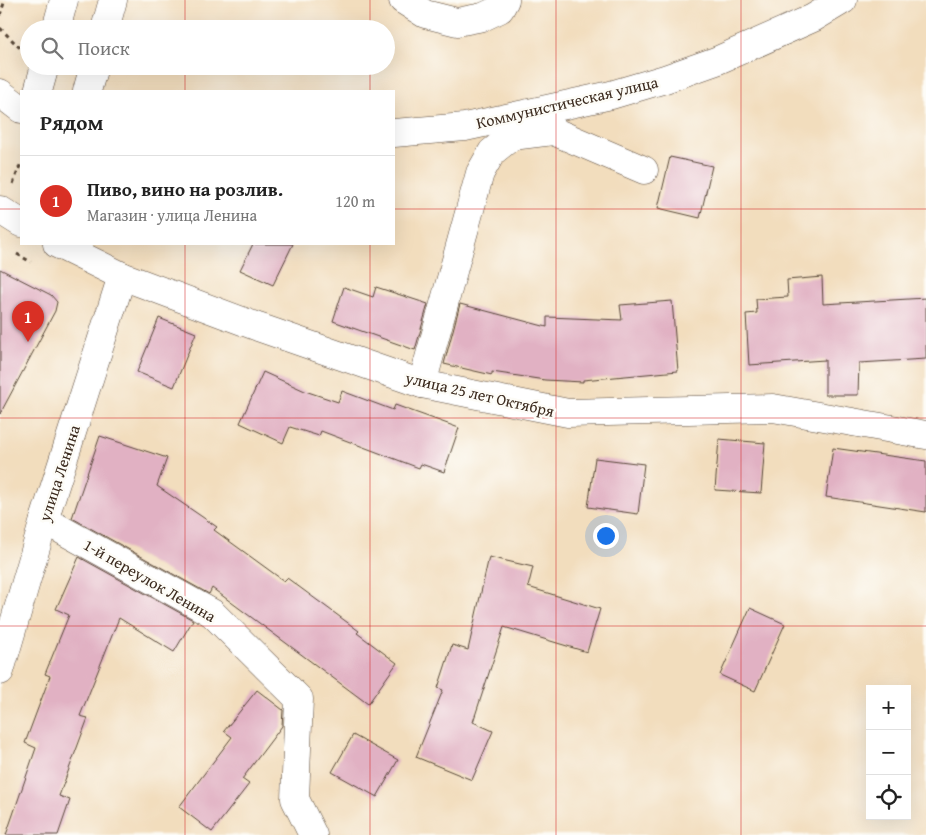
<!DOCTYPE html>
<html lang="ru">
<head>
<meta charset="utf-8">
<style>
	body { margin:0; font-family:"Gentium Book Plus",serif; background:#f2f2f2; color:#222 }
	.controls { position:absolute; right:15px; bottom:15px; display:grid; overflow:hidden; border-radius:0px; box-shadow:0 5px 20px #0002 }
	.controls button { width:45px; height:45px; display:grid; place-items:center; padding:0; border:0; border-bottom:1px solid #e0e0e0; background:#fff; color:#222; font:25px sans-serif }
	.you { position:absolute; left:605px; top:535px; width:18px; height:18px; margin:-12px; border:4px solid #fff; border-radius:50%; background:#1a73e8; box-shadow:0 0 0 8px #1a73e833 }
	.badge { display:grid; place-items:center; width:32px; height:32px; border-radius:50%; background:#d93025; color:#fff; font-size:16px; font-weight:700 }
	.pin { position:absolute; translate:-50% -41px; filter:drop-shadow(0 1px 2px #0008) }
	.pin::after { content:''; position:absolute; top:26px; width:18px; height:15px; background:inherit; clip-path:polygon(0 0,100% 0,50% 100%) }
	.list { margin:0; padding:0; list-style:none }
	h2 { display:flex; justify-content:space-between; align-items:center; height:65px; margin:0; padding:0 20px; font-size:21px }
	h2 small { font-size:16px; font-weight:400; color:#767676 }
	.list li { display:grid; grid-template-columns:32px 1fr auto; gap:15px; align-items:center; box-sizing:border-box; height:90px; padding:0 20px; border-top:1px solid #e0e0e0 }
	.list b { display:block; font-size:19px; white-space:nowrap }
	.list p { margin:0; font-size:16px; white-space:nowrap; color:#767676 }
	.list em { font-size:16px; font-style:normal; color:#767676 }
	.icon { flex:none; width:28px; height:28px; fill:none; stroke:currentColor; stroke-width:2; stroke-linecap:round; stroke-linejoin:round }
	.map { position:relative; flex:none; width:926px; height:835px; overflow:hidden }
	.search { position:absolute; background:#fff; box-shadow:0 5px 20px #0002; left:20px; top:20px; width:375px; height:55px; display:flex; align-items:center; gap:12px; box-sizing:border-box; padding:0 18px; border-radius:28px; color:#767676; font-size:19px }
	.panel { position:absolute; background:#fff; box-shadow:0 5px 20px #0002; left:20px; top:90px; width:375px; height:155px; border-radius:0px }
	.map>svg:first-child { display:block }
	.building { fill:#e1b1c3 }
	.lines { fill:none; stroke-linecap:round; stroke-linejoin:round }
	.minor-casing { stroke:#564536; stroke-width:29 }
	.major-casing { stroke:#564536; stroke-width:29 }
	.path { stroke:#564536; stroke-width:3; stroke-dasharray:4 4; stroke-linecap:butt }
	.minor { stroke:#fff; stroke-width:28 }
	.major { stroke:#fff; stroke-width:28 }
	.grid { fill:none; stroke:#d62828; stroke-width:1; stroke-opacity:0.55 }
	.labels { text-anchor:middle; stroke-width:5; stroke-linejoin:round; paint-order:stroke }
	.street-label { font-size:16px; fill:#3b2a1e; stroke:#fdfcf7 }
</style>
</head>
<body>
<div class="map">
<svg width="926" height="835" viewBox="0 0 926 835">
	<rect width="100%" height="100%" fill="#fdfcf7"/>
	<filter id="ink" filterUnits="userSpaceOnUse"><feTurbulence type="fractalNoise" baseFrequency=".02" numOctaves="2"/><feDisplacementMap in="SourceGraphic" scale="10" xChannelSelector="R" yChannelSelector="G"/><feConvolveMatrix kernelMatrix="1 2 1 2 8 2 1 2 1" color-interpolation-filters="sRGB"/></filter>
	<filter id="wash" filterUnits="userSpaceOnUse"><feTurbulence type="fractalNoise" baseFrequency=".0096" numOctaves="4" result="noise"/><feDisplacementMap in="SourceGraphic" scale="20" xChannelSelector="R" yChannelSelector="G"/><feGaussianBlur stdDeviation="1.12" result="paint"/><feColorMatrix in="noise" values="0 0 0 0 0 0 0 0 0 0 0 0 0 0 0 0 0 1.4 0 .05"/><feComposite in="paint" operator="in"/></filter>
	<g filter="url(#wash)">
		<rect width="100%" height="100%" fill="#f2ddbd"/>
		<g id="blocks">
			<g class="building">
				<polygon points="670,157 712,166 700,218 658,208"/>
				<polygon points="253,244 293,244 273,285 240,270"/>
				<polygon points="0,269 51,295 57,302 55,311 0,414"/>
				<polygon points="822,277 823,304 926,298 926,359 859,363 858,395 825,395 825,360 749,365 746,314 757,313 756,299 788,297 787,280"/>
				<polygon points="344,287 373,297 376,287 428,304 415,350 333,321"/>
				<polygon points="672,301 678,371 583,380 583,382 545,380 492,372 492,375 444,364 460,304 547,327 547,317 622,320 620,305"/>
				<polygon points="159,318 196,333 174,387 137,372"/>
				<polygon points="263,372 305,391 338,402 342,391 393,410 395,405 459,428 444,472 421,464 419,468 321,431 319,436 290,427 283,443 240,423"/>
				<polygon points="100,436 167,458 157,486 217,527 214,530 284,581 287,578 359,631 357,633 397,663 368,704 212,588 209,594 72,518"/>
				<polygon points="719,439 765,443 761,493 715,490"/>
				<polygon points="833,448 926,461 926,512 826,497"/>
				<polygon points="595,458 644,464 638,514 588,507"/>
				<polygon points="79,557 193,620 174,652 119,618 80,716 88,718 59,796 70,800 58,835 6,835 36,748 25,743 50,676 45,674 69,615 56,609"/>
				<polygon points="489,557 533,567 528,587 600,609 587,652 504,627 473,722 493,731 472,780 416,757 443,690 438,688 452,645 468,650"/>
				<polygon points="750,608 785,624 755,691 720,675"/>
				<polygon points="257,690 283,710 282,726 242,779 249,784 212,832 179,807 232,737 224,731"/>
				<polygon points="353,735 398,760 377,797 332,772"/>
			</g>
		</g>
	</g>
	<g filter="url(#ink)">
		<use href="#blocks" fill-opacity="0" stroke="#564536" stroke-width="1"/>
		<g class="lines">
			<defs>
				<g id="minor">
					<polyline points="403,0 425,14 457,22 483,17 500,9 505,0"/>
					<polyline points="56,29 64,0"/>
					<polyline points="105,29 113,0"/>
					<polyline points="38,91 45,66"/>
					<polyline points="87,91 94,66"/>
					<polyline points="0,210 21,223"/>
					<polyline points="57,244 122,276 258,327 422,384 568,413 773,408 926,435"/>
					<polyline points="422,384 480,173 492,152 512,136 553,131 644,170"/>
					<polyline points="44,520 212,613 299,699 295,799 313,835"/>
					<polyline points="0,671 44,520 122,276"/>
				</g>
				<g id="major">
					<polyline points="0,93 21,109"/>
					<polyline points="394,133 465,127 611,95 665,79 716,61 813,18 843,0"/>
				</g>
			</defs>
			<use href="#minor" class="minor-casing"/>
			<use href="#major" class="major-casing"/>
			<g class="path">
				<polyline points="0,15 5,0"/>
				<polyline points="0,28 21,49"/>
				<polyline points="13,184 21,163"/>
				<polyline points="17,254 31,262"/>
			</g>
			<use href="#minor" class="minor"/>
			<use href="#major" class="major"/>
		</g>
	</g>
	<path class="grid" d="M185,0V29M370,0V29M556,0V835M741,0V835M185,66V91M370,66V91M0,209H21M394,209H926M185,244V835M370,244V835M0,418H926M0,626H926"/>
	<g class="labels">
		<g class="street-label">
			<text transform="translate(567 102) rotate(-13)" y="6">Коммунистическая улица</text>
			<text transform="translate(480 394) rotate(13)" y="6">улица 25 лет Октября</text>
			<text transform="translate(59 473) rotate(-72)" y="6">улица Ленина</text>
			<text transform="translate(150 580) rotate(30)" y="6">1-й переулок Ленина</text>
		</g>
	</g>
</svg>
<div class="controls">
<button>+</button>
<button>−</button>
<button><svg class="icon" aria-label="locate" viewBox="0 0 24 24"><circle cx="12" cy="12" r="6"/><path d="M12 2v4M12 18v4M2 12h4M18 12h4"/></svg></button>
</div>
<div class="you"></div>
<div class="pin badge" style="left:28px;top:342px">1</div>
<div class="search"><svg class="icon" aria-label="search" viewBox="0 0 24 24"><circle cx="10" cy="10" r="6"/><path d="M15 15l6 6"/></svg>Поиск</div>
<section class="panel">
<h2>Рядом<small></small></h2>
<ul class="list">
<li><span class="badge">1</span><div><b>Пиво, вино на розлив.</b><p>Магазин · улица Ленина</p></div><em>120 m</em></li>
</ul>
</section>
</div>
</body>
</html>
